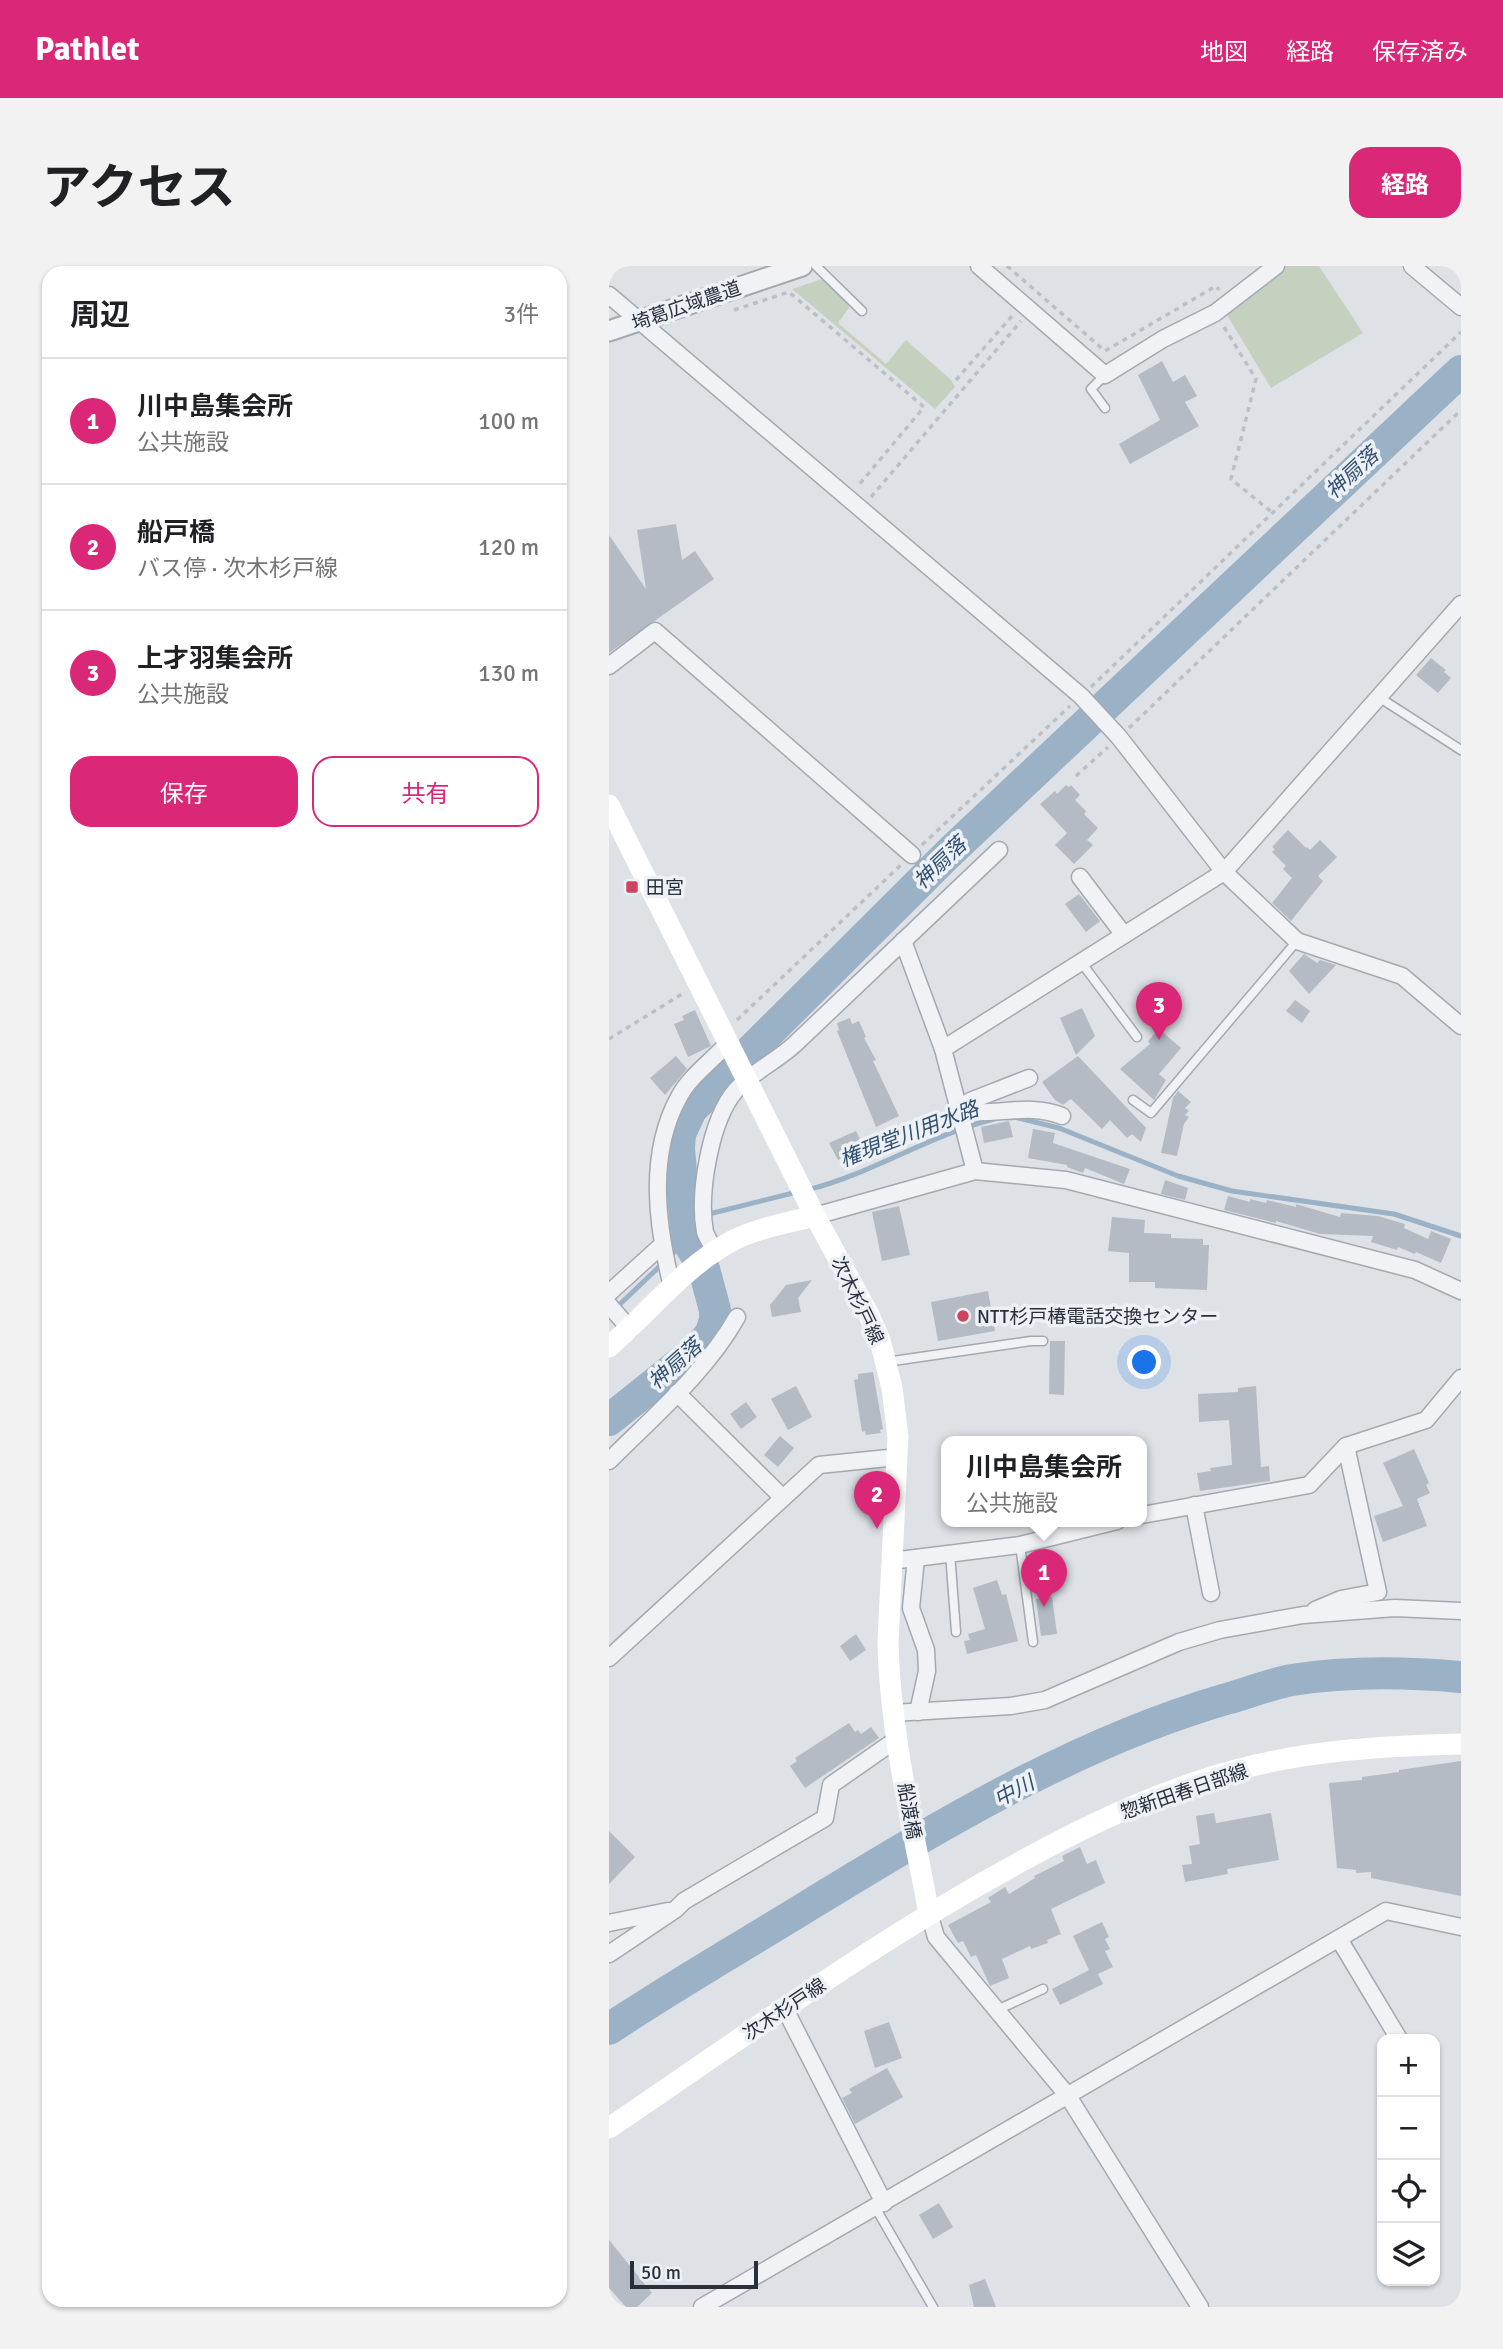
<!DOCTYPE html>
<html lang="ja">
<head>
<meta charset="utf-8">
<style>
	body { margin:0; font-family:Signika,"Noto Sans JP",sans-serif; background:#f2f2f2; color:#202124 }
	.controls { position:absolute; right:21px; bottom:21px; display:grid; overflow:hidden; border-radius:14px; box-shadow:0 2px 5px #0004 }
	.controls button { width:63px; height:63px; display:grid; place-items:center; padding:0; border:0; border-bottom:2px solid #e0e0e0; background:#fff; color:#202124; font:35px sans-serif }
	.scale { position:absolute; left:21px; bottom:18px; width:128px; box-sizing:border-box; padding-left:7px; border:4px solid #28303d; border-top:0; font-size:19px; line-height:24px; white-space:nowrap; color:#28303d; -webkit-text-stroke:5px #edf1f5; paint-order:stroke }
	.you { position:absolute; left:536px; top:1097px; width:24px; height:24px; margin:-18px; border:5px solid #fff; border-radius:50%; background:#1a73e8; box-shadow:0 0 0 10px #1a73e833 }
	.badge { display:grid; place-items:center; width:46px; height:46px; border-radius:50%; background:#db2777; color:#fff; font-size:23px; font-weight:700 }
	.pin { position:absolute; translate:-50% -58px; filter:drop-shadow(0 2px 4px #0008) }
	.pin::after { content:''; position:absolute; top:37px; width:24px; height:21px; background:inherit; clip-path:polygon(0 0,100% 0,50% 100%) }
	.popup { position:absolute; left:332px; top:1170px; width:206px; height:91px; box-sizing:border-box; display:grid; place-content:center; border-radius:14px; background:#fff; filter:drop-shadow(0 2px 5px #0005); font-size:23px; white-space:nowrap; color:#757577 }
	.popup b { font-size:26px; color:#202124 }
	.popup::after { content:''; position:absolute; left:50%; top:100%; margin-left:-14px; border:14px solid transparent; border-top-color:#fff }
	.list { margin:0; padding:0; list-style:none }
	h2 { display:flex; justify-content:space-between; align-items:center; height:91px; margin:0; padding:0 28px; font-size:30px }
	h2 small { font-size:23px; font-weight:400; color:#757577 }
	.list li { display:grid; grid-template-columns:46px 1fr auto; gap:21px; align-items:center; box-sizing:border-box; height:126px; padding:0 28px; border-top:2px solid #e0e0e0 }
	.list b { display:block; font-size:26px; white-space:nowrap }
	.list p { margin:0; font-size:23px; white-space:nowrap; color:#757577 }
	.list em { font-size:23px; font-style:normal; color:#757577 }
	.actions { display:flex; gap:14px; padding:21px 28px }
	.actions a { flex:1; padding:16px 0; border:2px solid #db2777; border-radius:21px; text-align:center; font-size:24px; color:#db2777 }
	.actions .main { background:#db2777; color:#fff }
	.icon { flex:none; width:38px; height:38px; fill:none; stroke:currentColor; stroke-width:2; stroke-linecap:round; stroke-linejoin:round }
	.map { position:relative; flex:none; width:852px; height:2041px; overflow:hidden; border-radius:21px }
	header { display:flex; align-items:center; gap:42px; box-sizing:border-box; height:98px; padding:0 35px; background:#db2777; color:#fff }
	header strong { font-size:33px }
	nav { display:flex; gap:38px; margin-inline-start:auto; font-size:24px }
	.intro { display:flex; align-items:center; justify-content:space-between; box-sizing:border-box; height:168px; padding:0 42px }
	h1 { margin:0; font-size:49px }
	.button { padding:18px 32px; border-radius:21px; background:#db2777; color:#fff; font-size:24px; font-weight:700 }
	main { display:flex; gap:42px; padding:0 42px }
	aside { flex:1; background:#fff; border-radius:21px; box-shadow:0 2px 5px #0004 }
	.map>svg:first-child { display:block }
	.green { fill:#c4d1bf }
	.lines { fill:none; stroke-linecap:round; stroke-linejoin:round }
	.stream { stroke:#9ab1c6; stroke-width:5 }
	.river { stroke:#9ab1c6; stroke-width:32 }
	.building { fill:#b5bbc4 }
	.service-casing { stroke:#a4a9b1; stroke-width:11 }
	.minor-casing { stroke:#a4a9b1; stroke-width:19 }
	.tertiary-casing { stroke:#a4a9b1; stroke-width:23 }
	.path { stroke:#bcc0c6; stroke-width:3.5; stroke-dasharray:5 5; stroke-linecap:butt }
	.service { stroke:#f0f2f6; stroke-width:8 }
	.minor { stroke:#f0f2f6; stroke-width:16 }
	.tertiary { stroke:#f0f2f6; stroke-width:19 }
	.secondary { stroke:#fff; stroke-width:21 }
	.poi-dot { fill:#ca455d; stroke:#edf1f5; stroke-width:2.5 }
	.labels { text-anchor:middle; stroke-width:7; stroke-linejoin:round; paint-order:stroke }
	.street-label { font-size:19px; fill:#28303d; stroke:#edf1f5 }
	.poi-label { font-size:19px; fill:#28303d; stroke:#edf1f5; text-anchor:start }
	.water-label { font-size:21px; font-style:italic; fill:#335070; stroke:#edf1f5 }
</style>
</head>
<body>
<header>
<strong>Pathlet</strong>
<nav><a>地図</a><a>経路</a><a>保存済み</a></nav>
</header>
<div class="intro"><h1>アクセス</h1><a class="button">経路</a></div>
<main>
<aside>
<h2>周辺<small>3件</small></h2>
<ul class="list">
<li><span class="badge">1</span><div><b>川中島集会所</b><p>公共施設</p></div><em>100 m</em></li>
<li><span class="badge">2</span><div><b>船戸橋</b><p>バス停 · 次木杉戸線</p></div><em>120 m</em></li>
<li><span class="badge">3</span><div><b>上才羽集会所</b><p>公共施設</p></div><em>130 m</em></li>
</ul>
<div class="actions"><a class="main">保存</a><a>共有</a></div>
</aside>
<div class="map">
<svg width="852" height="2041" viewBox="0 0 852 2041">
	<rect width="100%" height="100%" fill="#dee2e7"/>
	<g class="green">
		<polygon points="677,0 710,0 754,67 662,122 618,49 620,43"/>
		<polygon points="213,13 239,39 240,42 229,57 277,98 297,74 342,114 346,121 326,143 183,23"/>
	</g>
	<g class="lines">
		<g class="stream">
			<polyline points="401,850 450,862 569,910 623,925 785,948 852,970"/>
			<path d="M198,924C263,908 320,869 385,853"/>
			<polyline points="96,949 188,926"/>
			<polyline points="60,991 78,974 90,956"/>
			<polyline points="7,1042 53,998"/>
		</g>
		<g class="river">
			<polyline points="0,1154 90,1082 102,1067 106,1054 106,1044 95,1003 78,974 70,883 71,868 82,844 340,587 852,105"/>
			<path d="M0,1763C66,1719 134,1680 202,1638C333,1558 469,1476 617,1433C639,1427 661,1418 683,1414C738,1405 797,1406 852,1411"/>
		</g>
	</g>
	<g class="building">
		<polygon points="553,95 564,116 576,109 588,130 576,136 590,160 521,198 510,178 551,154 529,109"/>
		<polygon points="67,258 73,294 86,285 105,313 0,387 0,269 37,323 28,264"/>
		<polygon points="822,392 837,404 835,406 842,412 829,427 807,409"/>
		<polygon points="457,519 460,521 462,519 471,529 466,534 477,545 475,548 489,562 478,574 484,579 465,598 446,579 458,567 431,538 446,525 448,528"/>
		<polygon points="679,564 697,582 698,581 701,584 711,574 728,591 709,610 714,615 682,655 663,637 683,612 674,603 677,600 663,586 666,583 663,581"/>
		<polygon points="470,628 491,655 477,666 456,638"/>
		<polygon points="695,688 708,697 711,694 727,699 700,728 680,705"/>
		<polygon points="686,734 701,745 693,757 677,745"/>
		<polygon points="473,742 486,770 467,789 451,752"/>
		<polygon points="86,744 102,780 79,791 65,758 75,754 73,750"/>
		<polygon points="241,752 243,758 250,755 257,771 255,772 267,794 264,795 290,850 267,861 228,765 230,764 228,757"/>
		<polygon points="550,763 572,782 550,808 557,814 545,834 511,803 541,778 539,775"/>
		<polygon points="67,790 78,803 56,829 41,812"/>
		<polygon points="469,790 537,862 532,876 523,868 518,872 501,854 493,863 462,833 454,839 446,834 433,816"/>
		<polygon points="569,825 582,836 576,842 580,845 576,849 580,851 575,858 568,890 552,887 564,832"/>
		<polygon points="400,855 404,871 375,877 372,861"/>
		<polygon points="424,863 446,867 444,877 521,903 515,918 476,902 474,907 458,901 458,899 419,892"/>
		<polygon points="247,865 255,882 229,894 220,877"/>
		<polygon points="556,914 579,922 576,934 552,928"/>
		<polygon points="619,930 641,936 641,933 657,937 658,934 687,941 687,938 731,951 732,947 769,950 796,958 795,962 819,973 822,965 842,973 832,997 807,986 806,988 789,981 788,984 762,976 764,970 711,968 667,955 667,957 615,944"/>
		<polygon points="290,940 301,989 273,995 263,946"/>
		<polygon points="503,951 536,954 535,967 562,968 562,972 594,973 594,979 600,979 598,1024 546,1022 546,1016 520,1016 520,987 499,985"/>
		<polygon points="203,1014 189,1032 192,1046 163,1051 161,1039 177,1019"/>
		<polygon points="379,1025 386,1065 329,1075 322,1036"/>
		<polygon points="441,1075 456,1075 455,1129 440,1128"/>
		<polygon points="264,1106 274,1163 271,1164 272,1167 257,1169 256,1165 253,1166 245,1114 249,1113 249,1108"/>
		<polygon points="187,1120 203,1151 179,1164 162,1133"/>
		<polygon points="647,1120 652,1201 660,1200 661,1215 591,1225 588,1207 602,1205 601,1202 623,1199 622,1182 620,1154 590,1156 589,1128 629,1126 629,1122"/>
		<polygon points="137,1136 148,1151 132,1163 121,1148"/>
		<polygon points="171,1170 185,1182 169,1201 155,1189"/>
		<polygon points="805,1183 820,1217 817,1219 821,1227 808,1233 818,1260 774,1276 765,1250 794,1240 774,1197"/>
		<polygon points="388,1314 393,1329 397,1328 409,1375 358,1388 355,1375 361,1374 359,1368 376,1363 364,1322"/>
		<polygon points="443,1331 448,1368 432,1370 427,1333"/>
		<polygon points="247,1368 257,1384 241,1395 231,1380"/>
		<polygon points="240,1457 246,1466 249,1464 252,1468 262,1461 270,1472 196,1522 181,1500 188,1495 186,1492"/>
		<polygon points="852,1495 852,1630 762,1612 762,1606 747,1607 747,1604 728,1602 720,1517 753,1514 753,1511 790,1506 790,1504"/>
		<polygon points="605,1547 607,1557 662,1547 670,1594 618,1603 619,1608 576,1616 573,1599 583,1598 580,1580 591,1578 587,1550"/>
		<polygon points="0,1565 26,1591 0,1618"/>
		<polygon points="471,1581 478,1598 487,1594 496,1617 442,1643 452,1668 438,1674 439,1677 422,1683 421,1680 393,1693 400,1712 381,1720 367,1689 362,1691 354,1675 349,1677 339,1659 382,1636 379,1632 396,1621 400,1628 426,1612 425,1610 455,1595 453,1590"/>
		<polygon points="493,1656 500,1671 496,1673 501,1683 496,1685 504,1701 489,1708 494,1718 451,1739 443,1723 480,1704 464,1670"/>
		<polygon points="280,1756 293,1792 266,1802 255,1765"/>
		<polygon points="278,1802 294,1831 246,1858 233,1832 243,1827 240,1823"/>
		<polygon points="330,1937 344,1961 324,1973 310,1949"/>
		<polygon points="0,1974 43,2027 28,2041 17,2041 0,2022"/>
		<polygon points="376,2013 387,2041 365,2041 360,2019"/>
	</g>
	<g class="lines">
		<defs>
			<g id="service">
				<polyline points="207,0 253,45"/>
				<polyline points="496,109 482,123 496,142"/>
				<polyline points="771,432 852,484"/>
				<polyline points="472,696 528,771"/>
				<polyline points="524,834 542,847 688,675"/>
				<polyline points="277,1096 422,1075 434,1075"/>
				<polyline points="411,1279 424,1376"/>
				<polyline points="341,1287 347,1366"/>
				<polyline points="388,1744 434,1723"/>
				<polyline points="266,1941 324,2041"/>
			</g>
			<g id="minor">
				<polyline points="370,0 496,109 554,73 606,47 667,0"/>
				<polyline points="803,0 852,41"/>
				<polyline points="0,29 472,430 510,471 615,606 688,675 793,710 852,760"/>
				<polyline points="0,400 46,365 303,589"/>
				<polyline points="471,611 515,669"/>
				<polyline points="294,675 334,783"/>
				<path d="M350,845C385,851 419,836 453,850"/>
				<polyline points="350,845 361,835 420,812"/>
				<polyline points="366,905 334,783 615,606 852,338"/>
				<polyline points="206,950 366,905 457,914 806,1004 852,1025"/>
				<path d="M106,985C103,979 98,972 96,966C89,928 101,854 127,824C142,807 169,794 186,778C254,713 322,649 390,584"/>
				<path d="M63,1021C48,960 38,889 70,831C81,810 104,794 120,776"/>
				<polyline points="0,1027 53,979"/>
				<polyline points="0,1039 21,1063"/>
				<polyline points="68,1127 174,1232"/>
				<path d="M0,1195C45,1150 97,1106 128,1051"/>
				<polyline points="585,1239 602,1327"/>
				<polyline points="533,1249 700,1219 737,1180 817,1154 852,1112"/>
				<polyline points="307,1292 302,1342 317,1384 318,1405 309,1446"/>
				<polyline points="282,1295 411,1279 508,1255"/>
				<polyline points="706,1344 732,1333 769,1326 737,1180"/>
				<polyline points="0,1392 210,1199 289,1191"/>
				<polyline points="284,1447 402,1440 436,1434 570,1376 611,1364 694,1349 786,1342 852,1345"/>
				<polyline points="320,1647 327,1671 459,1830 591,2041"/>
				<polyline points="0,1657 59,1645"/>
				<polyline points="730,1673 790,1773"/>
				<polyline points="0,1688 67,1643 75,1635 216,1552 222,1519 288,1473"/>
				<polyline points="176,1743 275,1937"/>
				<polyline points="93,2041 777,1645 852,1661"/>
			</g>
			<polyline id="tertiary" points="0,65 193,0"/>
		</defs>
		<use href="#service" class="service-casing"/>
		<use href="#minor" class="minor-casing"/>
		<use href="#tertiary" class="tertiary-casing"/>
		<g class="path">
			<polyline points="398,0 496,85 607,20 610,24"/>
			<polyline points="125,44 180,26 315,141 249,220"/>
			<polyline points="615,61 647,113 622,213 665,248"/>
			<polyline points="347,114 403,50"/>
			<polyline points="262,231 412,55"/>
			<polyline points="482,421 852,66"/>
			<polyline points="520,462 852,144"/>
			<polyline points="467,510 499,481"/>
			<polyline points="313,579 461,440"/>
			<polyline points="128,754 293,598"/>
			<polyline points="0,773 73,728"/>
		</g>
		<use href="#service" class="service"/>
		<use href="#minor" class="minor"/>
		<use href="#tertiary" class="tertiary"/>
		<g class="secondary">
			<path d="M0,539L206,950L259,1047L271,1074L283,1122L289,1171L279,1376C281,1466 303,1558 320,1647"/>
			<path d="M0,1081C40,1046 76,1000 123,975C148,962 178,957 206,950"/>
			<path d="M0,1862C130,1774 258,1681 395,1605C468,1564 545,1526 627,1504C700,1484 776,1480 852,1478"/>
		</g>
	</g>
	<g class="poi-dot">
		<rect x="16" y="614" width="14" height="14" rx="3.5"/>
		<circle cx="354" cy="1050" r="7"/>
	</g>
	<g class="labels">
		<g class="street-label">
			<text transform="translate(77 39) rotate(-19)" y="7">埼葛広域農道</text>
			<text transform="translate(249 1034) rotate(64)" y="7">次木杉戸線</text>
			<text transform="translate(575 1525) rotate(-19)" y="7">惣新田春日部線</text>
			<text transform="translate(301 1545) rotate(80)" y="7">船渡橋</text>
			<text transform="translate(175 1743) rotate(-34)" y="7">次木杉戸線</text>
		</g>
		<g class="poi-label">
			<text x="37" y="628">田宮</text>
			<text x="368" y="1057">NTT杉戸椿電話交換センター</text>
		</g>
		<g class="water-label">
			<text transform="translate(743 207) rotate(-43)" y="7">神扇落</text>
			<text transform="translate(331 597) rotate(-44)" y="7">神扇落</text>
			<text transform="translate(300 868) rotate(-21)" y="7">権現堂川用水路</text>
			<text transform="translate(66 1098) rotate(-42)" y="7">神扇落</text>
			<text transform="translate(405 1525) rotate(-28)" y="7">中川</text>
		</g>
	</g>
</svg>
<div class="controls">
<button>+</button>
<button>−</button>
<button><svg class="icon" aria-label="locate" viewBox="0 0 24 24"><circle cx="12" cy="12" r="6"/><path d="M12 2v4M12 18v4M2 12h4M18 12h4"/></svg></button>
<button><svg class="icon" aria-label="layers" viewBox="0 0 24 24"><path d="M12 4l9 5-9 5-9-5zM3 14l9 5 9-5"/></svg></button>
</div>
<div class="scale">50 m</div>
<div class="you"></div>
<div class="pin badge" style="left:435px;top:1341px">1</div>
<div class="popup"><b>川中島集会所</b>公共施設</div>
<div class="pin badge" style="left:268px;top:1263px">2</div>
<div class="pin badge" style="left:550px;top:774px">3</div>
</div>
</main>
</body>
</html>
